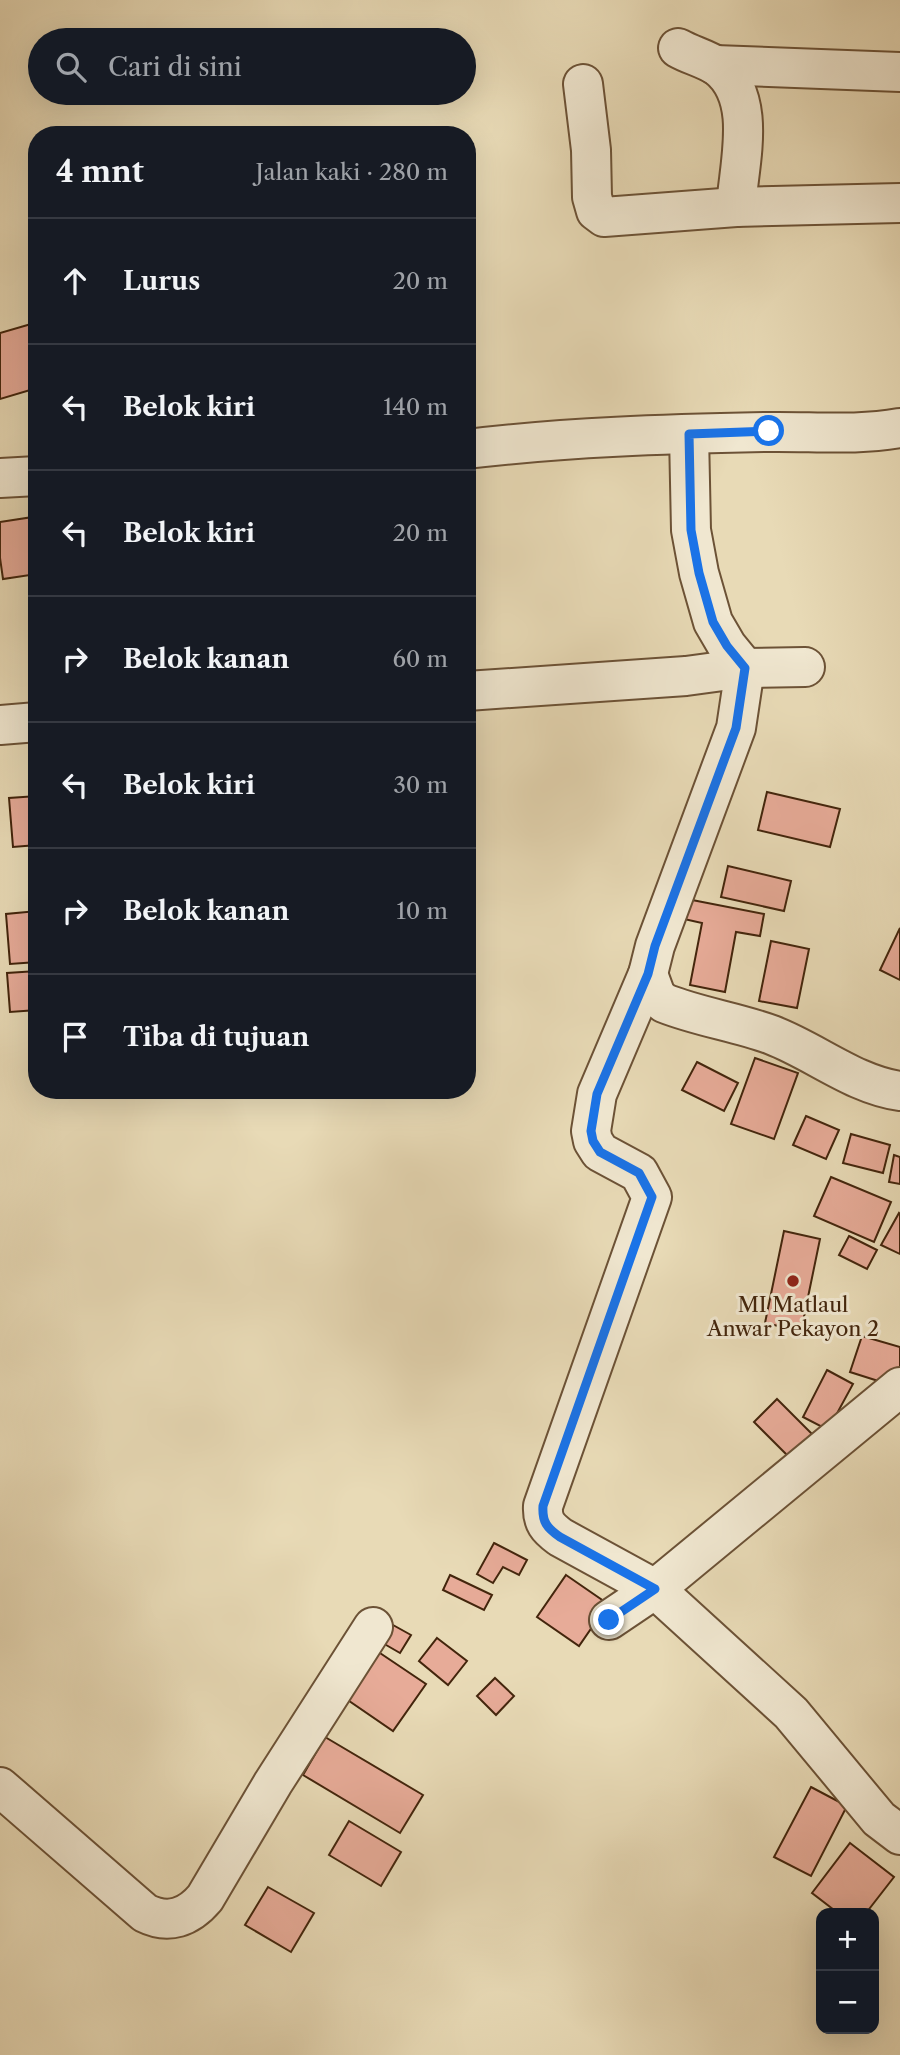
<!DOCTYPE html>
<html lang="id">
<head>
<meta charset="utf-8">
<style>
	body { margin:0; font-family:"Libre Caslon Text",serif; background:#20242c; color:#f1f3f6 }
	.controls { position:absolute; right:21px; bottom:21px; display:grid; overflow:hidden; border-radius:14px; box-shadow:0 7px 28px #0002 }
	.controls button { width:63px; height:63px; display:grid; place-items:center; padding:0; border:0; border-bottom:2px solid #363941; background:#171b24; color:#f1f3f6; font:35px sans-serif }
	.stop { position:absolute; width:21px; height:21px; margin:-16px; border:5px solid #1a73e8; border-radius:50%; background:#fff }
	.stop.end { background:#1a73e8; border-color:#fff; box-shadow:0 2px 7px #0008 }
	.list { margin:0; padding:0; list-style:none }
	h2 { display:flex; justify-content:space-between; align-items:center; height:91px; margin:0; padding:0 28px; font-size:30px }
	h2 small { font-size:23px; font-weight:400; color:#9ea1a6 }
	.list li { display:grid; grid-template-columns:46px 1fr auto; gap:21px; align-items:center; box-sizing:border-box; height:126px; padding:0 28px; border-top:2px solid #363941 }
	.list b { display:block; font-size:26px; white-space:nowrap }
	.list em { font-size:23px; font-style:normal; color:#9ea1a6 }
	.icon { flex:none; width:38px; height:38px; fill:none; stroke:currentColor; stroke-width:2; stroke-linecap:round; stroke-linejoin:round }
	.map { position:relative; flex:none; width:900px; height:2055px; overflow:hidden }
	.search { position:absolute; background:#171b24; box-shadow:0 7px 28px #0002; left:28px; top:28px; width:448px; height:77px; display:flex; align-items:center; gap:18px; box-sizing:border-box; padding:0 24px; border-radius:38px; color:#9ea1a6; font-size:26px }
	.panel { position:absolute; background:#171b24; box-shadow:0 7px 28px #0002; left:28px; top:126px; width:448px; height:973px; border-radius:28px }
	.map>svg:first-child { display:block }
	.building { fill:#e7ab98; stroke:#43250c; stroke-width:2 }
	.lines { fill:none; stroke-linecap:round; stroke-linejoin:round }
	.minor-casing { stroke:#6c5236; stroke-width:42 }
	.minor { stroke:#f0e7d0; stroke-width:38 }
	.route { stroke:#1a73e8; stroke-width:9 }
	.poi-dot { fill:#8f2418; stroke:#f0e7d0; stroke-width:2.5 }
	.labels { text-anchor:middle; stroke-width:6; stroke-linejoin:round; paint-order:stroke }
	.poi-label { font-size:21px; fill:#43250c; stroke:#f0e7d0 }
</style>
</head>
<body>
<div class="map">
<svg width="900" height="2055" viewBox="0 0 900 2055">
	<rect width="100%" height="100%" fill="#e8dab6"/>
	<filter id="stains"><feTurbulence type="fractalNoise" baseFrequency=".00286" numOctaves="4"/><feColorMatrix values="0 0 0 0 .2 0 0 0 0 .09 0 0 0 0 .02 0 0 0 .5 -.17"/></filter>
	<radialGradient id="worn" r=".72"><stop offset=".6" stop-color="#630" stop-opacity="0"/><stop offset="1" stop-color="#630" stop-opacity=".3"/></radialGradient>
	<g class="building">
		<polygon points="31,324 37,342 37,388 0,399 0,333"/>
		<polygon points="33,517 37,545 37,574 3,579 0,558 0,522"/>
		<polygon points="767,792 840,809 830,847 758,830"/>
		<polygon points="37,796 37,845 13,847 9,798"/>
		<polygon points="728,866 791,881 784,911 721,897"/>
		<polygon points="687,899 764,914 760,936 736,932 725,992 690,985 702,923 684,919"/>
		<polygon points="37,911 37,962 10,964 6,914"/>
		<polygon points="900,928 900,980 880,970"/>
		<polygon points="771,941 809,949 797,1008 759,1001"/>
		<polygon points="37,971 37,1010 10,1012 7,973"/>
		<polygon points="755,1058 798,1073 774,1139 731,1124"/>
		<polygon points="697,1062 738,1083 724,1111 682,1090"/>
		<polygon points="806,1116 839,1130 826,1159 793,1145"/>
		<polygon points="851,1134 890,1145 883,1173 843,1163"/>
		<polygon points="894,1155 900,1157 900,1184 889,1182"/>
		<polygon points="831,1177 891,1202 874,1242 814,1216"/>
		<polygon points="899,1213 900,1214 900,1254 881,1245"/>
		<polygon points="784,1231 820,1239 801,1331 765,1323"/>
		<polygon points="849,1236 877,1250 867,1269 839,1255"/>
		<polygon points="862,1336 900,1347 900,1366 894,1386 850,1372"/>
		<polygon points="827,1370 853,1384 828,1430 803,1417"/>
		<polygon points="777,1399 812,1434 789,1457 754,1422"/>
		<polygon points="494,1543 527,1560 519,1575 503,1567 493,1583 477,1574"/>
		<polygon points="450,1575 492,1595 484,1610 443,1590"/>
		<polygon points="566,1575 608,1604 579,1646 537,1617"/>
		<polygon points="384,1620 411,1635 400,1653 374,1638"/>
		<polygon points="437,1638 467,1661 448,1685 419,1661"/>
		<polygon points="371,1647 426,1684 393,1731 339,1694"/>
		<polygon points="495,1678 514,1696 496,1715 477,1696"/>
		<polygon points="325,1737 423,1795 400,1833 303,1775"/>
		<polygon points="811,1787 847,1806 811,1876 774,1857"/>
		<polygon points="349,1821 401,1852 381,1886 329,1855"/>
		<polygon points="850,1843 894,1877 866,1913 838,1913 812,1893"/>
		<polygon points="268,1887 314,1913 291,1952 245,1925"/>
	</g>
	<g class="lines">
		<defs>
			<g id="minor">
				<path d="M678,48C690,55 707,59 718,67C758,98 739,163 736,207"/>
				<polyline points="715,65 900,72"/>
				<polyline points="583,84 591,150 592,197 596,211 604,217 736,207 900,203"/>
				<path d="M689,434L691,530L699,573L713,622L727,646L745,668L736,728L655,946L648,974L597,1094L591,1131L593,1141L600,1152L639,1173L652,1197L543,1506C542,1522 548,1528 560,1537L655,1589L791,1713L879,1819L900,1835"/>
				<path d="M467,449C566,437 667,434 766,432C811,431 856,436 900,428"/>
				<polyline points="0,478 37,476"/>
				<polyline points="467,691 686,676 745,668 805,667"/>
				<polyline points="0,725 37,722"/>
				<path d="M648,974L656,996L664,1003C699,1017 737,1022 772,1035C816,1052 853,1084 900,1091"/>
				<polyline points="609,1620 655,1589 900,1387"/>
				<path d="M0,1787L145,1913C169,1925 189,1917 205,1898L273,1783L373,1627"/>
			</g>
		</defs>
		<use href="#minor" class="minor-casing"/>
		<use href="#minor" class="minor"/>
	</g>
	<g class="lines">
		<path class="route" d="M609,1620L655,1589L560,1537C547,1528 542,1522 543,1506L652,1197L639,1173L600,1152L593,1141L591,1131L597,1094L648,974L655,946L736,728L745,668L727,646L713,622L699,573L691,530L689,434L769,431"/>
	</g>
	<circle class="poi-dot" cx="793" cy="1281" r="7"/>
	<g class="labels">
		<g class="poi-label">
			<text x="793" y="1312">MI Matlaul<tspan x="793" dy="24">Anwar Pekayon 2</tspan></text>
		</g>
	</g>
	<rect width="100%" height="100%" filter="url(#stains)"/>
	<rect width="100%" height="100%" fill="url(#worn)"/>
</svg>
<div class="controls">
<button>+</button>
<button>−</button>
</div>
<div class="stop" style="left:769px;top:431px"></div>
<div class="stop end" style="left:609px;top:1620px"></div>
<div class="search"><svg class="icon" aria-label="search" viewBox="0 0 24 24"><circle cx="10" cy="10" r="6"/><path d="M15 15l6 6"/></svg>Cari di sini</div>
<section class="panel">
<h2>4 mnt<small>Jalan kaki · 280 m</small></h2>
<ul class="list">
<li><svg class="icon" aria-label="ahead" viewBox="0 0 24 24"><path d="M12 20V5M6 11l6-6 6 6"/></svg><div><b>Lurus</b></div><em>20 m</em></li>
<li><svg class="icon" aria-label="left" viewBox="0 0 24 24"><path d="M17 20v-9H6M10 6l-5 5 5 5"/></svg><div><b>Belok kiri</b></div><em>140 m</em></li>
<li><svg class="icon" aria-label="left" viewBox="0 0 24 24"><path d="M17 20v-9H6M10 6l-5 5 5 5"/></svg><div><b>Belok kiri</b></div><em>20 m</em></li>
<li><svg class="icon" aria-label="right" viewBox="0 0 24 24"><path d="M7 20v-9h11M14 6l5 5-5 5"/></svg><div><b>Belok kanan</b></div><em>60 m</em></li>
<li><svg class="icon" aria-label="left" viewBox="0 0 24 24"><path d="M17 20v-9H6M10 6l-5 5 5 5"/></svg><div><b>Belok kiri</b></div><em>30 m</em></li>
<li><svg class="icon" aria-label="right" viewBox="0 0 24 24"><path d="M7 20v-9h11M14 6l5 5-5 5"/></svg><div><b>Belok kanan</b></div><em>10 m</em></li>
<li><svg class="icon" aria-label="arrive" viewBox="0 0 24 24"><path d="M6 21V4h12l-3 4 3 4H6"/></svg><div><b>Tiba di tujuan</b></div></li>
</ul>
</section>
</div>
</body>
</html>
